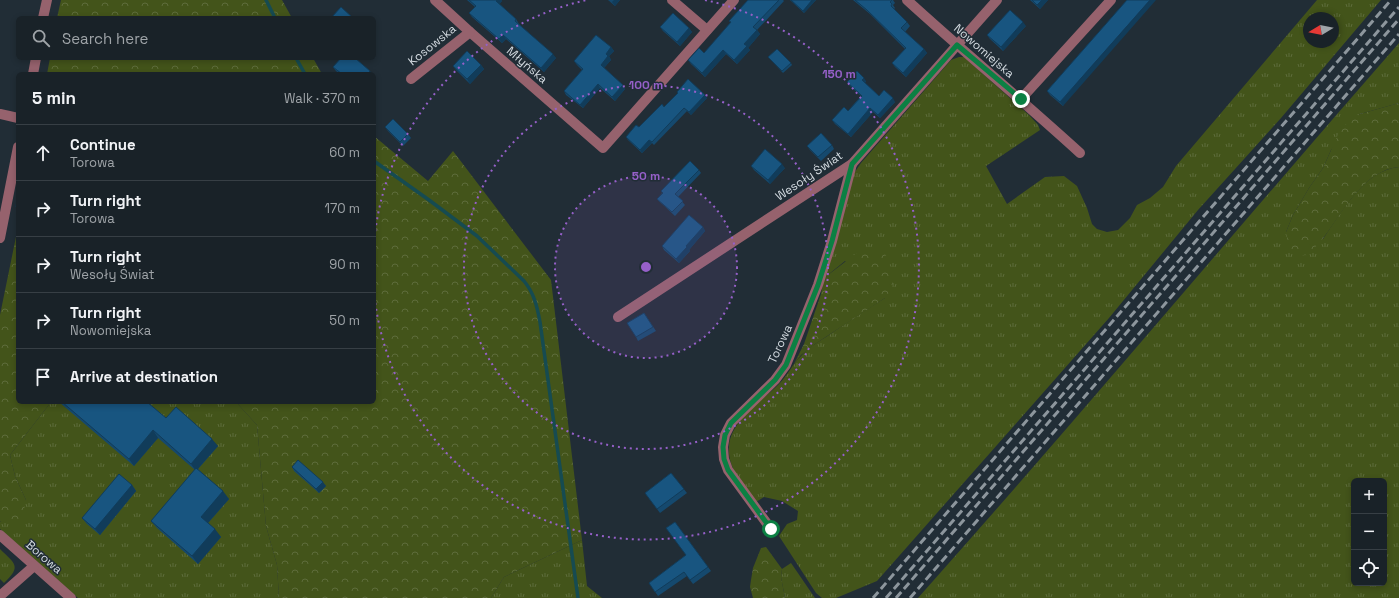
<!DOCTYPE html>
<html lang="en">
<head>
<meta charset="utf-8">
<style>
	body { margin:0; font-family:"Space Grotesk",sans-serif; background:#222a30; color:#f1f3f6 }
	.controls { position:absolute; right:12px; bottom:12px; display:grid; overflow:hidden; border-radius:6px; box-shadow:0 2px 6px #0003 }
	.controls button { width:36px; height:36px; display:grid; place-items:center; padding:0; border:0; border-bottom:1px solid #373f45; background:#192228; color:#f1f3f6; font:20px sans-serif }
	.compass { position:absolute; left:1303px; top:12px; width:36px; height:36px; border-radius:50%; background:#192228; box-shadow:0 2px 6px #0003; rotate:260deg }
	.stop { position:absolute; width:12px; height:12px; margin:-9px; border:3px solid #0b8043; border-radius:50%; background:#fff }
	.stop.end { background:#0b8043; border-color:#fff; box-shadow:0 1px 4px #0008 }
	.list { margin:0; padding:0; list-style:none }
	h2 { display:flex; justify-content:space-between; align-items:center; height:52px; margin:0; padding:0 16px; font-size:17px }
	h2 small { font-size:13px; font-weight:400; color:#9fa4a8 }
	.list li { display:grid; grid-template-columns:26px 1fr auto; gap:12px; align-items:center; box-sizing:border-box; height:56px; padding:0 16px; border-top:1px solid #373f45 }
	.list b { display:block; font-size:15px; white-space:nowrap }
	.list p { margin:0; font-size:13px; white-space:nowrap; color:#9fa4a8 }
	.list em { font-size:13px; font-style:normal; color:#9fa4a8 }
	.icon { flex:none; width:22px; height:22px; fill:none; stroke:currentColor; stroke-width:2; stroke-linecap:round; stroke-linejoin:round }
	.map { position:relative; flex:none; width:1399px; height:598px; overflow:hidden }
	.search { position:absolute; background:#192228; box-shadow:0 2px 6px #0003; left:16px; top:16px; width:360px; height:44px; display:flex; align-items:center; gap:10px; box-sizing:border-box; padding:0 14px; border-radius:6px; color:#9fa4a8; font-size:15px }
	.panel { position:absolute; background:#192228; box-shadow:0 2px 6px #0003; left:16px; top:72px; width:360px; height:332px; border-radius:6px }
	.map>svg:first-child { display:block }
	.grass { fill:url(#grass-tufts); fill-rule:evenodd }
	.forest { fill:url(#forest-crowns) }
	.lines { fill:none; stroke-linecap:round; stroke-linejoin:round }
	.stream { stroke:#164b51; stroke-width:3.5 }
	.minor { stroke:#96626d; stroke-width:10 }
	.rail { stroke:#8d969d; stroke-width:3; stroke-dasharray:8 4; stroke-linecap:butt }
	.wall { fill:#15496e }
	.shaded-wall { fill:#113c5a }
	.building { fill:#185580; stroke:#113c5a }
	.route { stroke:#0b8043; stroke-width:5 }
	.ring { fill:none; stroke:#9660c9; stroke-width:2; stroke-dasharray:2 4 }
	.labels { text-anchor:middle; stroke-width:3; stroke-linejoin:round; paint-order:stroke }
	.street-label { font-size:12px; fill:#d4dbe1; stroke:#212d36 }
	.centre { fill:#9660c9; stroke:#212d36; stroke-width:2 }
	.ring-label { font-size:12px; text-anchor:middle; font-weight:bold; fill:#9660c9; stroke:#212d36; stroke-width:3; stroke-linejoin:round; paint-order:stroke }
</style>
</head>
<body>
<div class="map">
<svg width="1399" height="598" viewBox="0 0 1399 598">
	<defs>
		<pattern id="grass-tufts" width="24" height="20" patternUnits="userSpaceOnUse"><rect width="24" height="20" fill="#43541a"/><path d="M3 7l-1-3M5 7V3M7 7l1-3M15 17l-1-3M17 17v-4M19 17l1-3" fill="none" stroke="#5d6c3b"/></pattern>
		<pattern id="forest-crowns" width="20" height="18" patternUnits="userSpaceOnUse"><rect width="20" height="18" fill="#43541a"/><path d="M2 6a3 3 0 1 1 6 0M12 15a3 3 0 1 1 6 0" fill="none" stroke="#5d6c3b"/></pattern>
	</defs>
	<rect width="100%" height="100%" fill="#212d36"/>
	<g class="grass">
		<path d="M1317,0H1381L1281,118L1198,210L1109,318L877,581L836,598H822L816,593L779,536L787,524L797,520L798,511L782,501L764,497L756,502C744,485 727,469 729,446C731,420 762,401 779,384C788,375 793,363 802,355C809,347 820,341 829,335C847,322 866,310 885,298L845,261L824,278L852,176L861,163L951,60L959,57H964L1029,115L1038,125L1040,130L986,166L1007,204L1045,177L1064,176L1077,186L1087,208L1092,224L1097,229L1107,232L1118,230L1130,218L1137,205L1150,198L1163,187L1176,166ZM1309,18H1333V42H1309Z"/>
		<path d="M1399,43V103L1360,114L1331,150L1323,168L1309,188L1293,215L1286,232L1323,239C1341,213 1364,170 1399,167V598H918C1081,415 1238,227 1399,43ZM1354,481H1384V583H1354Z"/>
		<polygon points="51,402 236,402 257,425 266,526 277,565 279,598 78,598 0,529 0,521 1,522 26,500 15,476 10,455"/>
		<polygon points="582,540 587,586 602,598 491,598 504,577"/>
		<path d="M0,549C15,564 22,566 4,583L0,579Z"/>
		<polygon points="791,563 815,598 785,598 781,577 782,569"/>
	</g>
	<g class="forest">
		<polygon points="61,0 282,0 292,18 57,18"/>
		<polygon points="50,58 313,58 322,74 47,74"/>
		<path d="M1399,103V167C1364,170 1343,212 1324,237C1319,244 1313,249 1307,255L1294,256L1289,249L1286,232L1293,215L1309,188L1323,168L1341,128L1360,114Z"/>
		<polygon points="374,136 428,181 453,151 551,280 582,540 504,577 491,598 279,598 277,565 266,526 257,425 236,402 374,402"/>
		<polygon points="18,227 18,402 51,402 10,455 15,476 26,500 23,516 15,521 1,522 0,521 0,315"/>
		<path d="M870,249H882C889,259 895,275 892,288C891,291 887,295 885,298L815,344L801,355L794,364L804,344L821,294L824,278L858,252Z"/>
		<polygon points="766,547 782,569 781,577 785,598 753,598 750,587 751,580 753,568 761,548"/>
	</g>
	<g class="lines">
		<g class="stream">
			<polyline points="266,0 275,18"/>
			<polyline points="296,58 305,74"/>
			<path d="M374,161L429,200L477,236L524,281C534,293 537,306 540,322L578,598"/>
		</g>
		<g class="minor">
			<polyline points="435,0 470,32 603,148 734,0"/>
			<polyline points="672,0 707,30"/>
			<path d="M907,0C964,52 1023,101 1080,153"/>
			<polyline points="43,18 47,0"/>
			<polyline points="33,74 36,58"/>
			<polyline points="411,79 470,32"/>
			<polyline points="1021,99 1111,0"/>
			<polyline points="0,114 18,118"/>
			<polyline points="0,238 18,147"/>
			<polyline points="618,317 852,164 997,0"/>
			<polyline points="771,529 728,470 724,459 723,447 725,435 731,423 775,380 786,365 818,285 832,241 852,164"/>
			<polyline points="0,535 71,598"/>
			<polyline points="0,596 34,566"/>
		</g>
		<g class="rail">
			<polyline points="873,598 1391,0"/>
			<polyline points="886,598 1399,7"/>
			<polyline points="896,598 1399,19"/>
			<polyline points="910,598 1399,34"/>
		</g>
	</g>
	<g class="wall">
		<polygon points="467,0 501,0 502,1 499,4 516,19 519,24 556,58 544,72 506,39 502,43 472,17 469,13 475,7"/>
		<polygon points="608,0 620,0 615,6"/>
		<polygon points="748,0 783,0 784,1 757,30 760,34 748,48 750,50 737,64 726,54 705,77 691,64 688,60 704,53 731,23 729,21"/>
		<polygon points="790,0 816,0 804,13"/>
		<polygon points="853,0 893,0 895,3 893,5 895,8 894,9 907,22 910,26 905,32 924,49 927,53 906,77 895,67 892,63 905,49 870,14"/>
		<polygon points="1030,0 1048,0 1040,9"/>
		<polygon points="1127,0 1063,106 1050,95 1047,91"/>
		<polygon points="1026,26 1003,51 990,39 987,35"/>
		<polygon points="660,27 689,28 692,32 680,46 663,31"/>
		<polygon points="611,47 614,51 609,56 611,60 604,68 625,89 615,101 600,88 583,108 566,95 564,91 582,70 577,65 574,61"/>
		<polygon points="768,57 791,63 792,65 783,73"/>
		<polygon points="481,65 484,69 470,84 456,70 453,66"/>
		<polygon points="333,67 372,74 340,74 336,71"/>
		<polygon points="866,81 865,83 879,96 895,102 880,118 873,112 851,137 835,124 832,120 848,111 861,96 850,86 847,82"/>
		<polygon points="677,92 707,98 691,115 687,111 654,145 652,143 642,153 628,140 626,137 639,127 664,107 678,93"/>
		<polygon points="385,127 408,134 411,138 403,146 388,131"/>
		<polygon points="832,145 834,149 821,161 810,150 807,146"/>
		<polygon points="751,166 785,168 770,184 754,170"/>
		<polygon points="699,170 701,173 678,197 685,205 675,216 660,202 657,199 662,193 661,191"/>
		<polygon points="703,227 705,231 689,250 690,251 679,263 664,250 662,246"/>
		<polygon points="644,313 656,331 638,341 636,337"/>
		<polygon points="59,402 147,402 166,418 218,446 198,469 229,499 208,523 221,537 198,564 157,528 151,521 195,470 158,438 134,466"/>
		<polygon points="292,467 326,486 319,493 294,471"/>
		<polygon points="671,473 687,493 660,513 645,493"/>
		<polygon points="132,485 136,491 100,535 87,524 82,518"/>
		<polygon points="675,522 711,571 693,584 687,576 658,596 649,583 686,555"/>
	</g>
	<g class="shaded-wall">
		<polygon points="497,0 501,0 502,1 499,5 496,1"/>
		<polygon points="614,0 620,0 615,6 612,2"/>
		<polygon points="812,0 816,0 804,13 803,11"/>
		<polygon points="1042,0 1048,0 1040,9 1037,5"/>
		<polygon points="1150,0 1156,0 1063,106 1060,102"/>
		<polygon points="1023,22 1026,26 1003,51 1001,47"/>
		<polygon points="689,28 692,32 680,46 677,42"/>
		<polygon points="757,30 760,34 748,48 750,50 737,64 734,60 744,44"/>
		<polygon points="503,35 506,39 502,43 499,39"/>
		<polygon points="611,47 614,51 609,56 611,60 603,69 601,65 606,54"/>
		<polygon points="924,49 927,53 906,77 903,73"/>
		<polygon points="723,50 726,54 705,77 702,73"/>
		<polygon points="553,54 556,58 544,72 541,68"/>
		<polygon points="481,65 484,69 470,84 467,79"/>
		<polygon points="370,71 372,74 367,74"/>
		<polygon points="864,78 866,81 864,84 862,80"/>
		<polygon points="598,84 600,88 583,108 580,105"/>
		<polygon points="623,85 625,89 615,101 612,97"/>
		<polygon points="705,95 707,98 691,115 689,112"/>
		<polygon points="893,98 895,102 880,118 878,115"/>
		<polygon points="870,108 873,112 851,137 848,134"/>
		<polygon points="649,140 652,143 642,153 640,150"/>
		<polygon points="782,164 785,168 770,184 768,180"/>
		<polygon points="703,227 705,231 689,250 690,251 679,263 676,259 686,246"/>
		<polygon points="153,430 158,438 134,466 129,459"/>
		<polygon points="212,439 218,446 196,471 191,464"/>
		<polygon points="323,482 326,486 319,493 316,489"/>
		<polygon points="132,485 136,491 100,535 95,529"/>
		<polygon points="223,491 229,499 207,524 201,517"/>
		<polygon points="215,529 221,537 198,564 192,556"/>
	</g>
	<g class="building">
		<polygon points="469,0 497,0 496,1 516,19 515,21 553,54 541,68 503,35 499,39 469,13 476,6"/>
		<polygon points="748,0 779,0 753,27 757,30 744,44 747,46 734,60 723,50 702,73 688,60 699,48 704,53 731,22 729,21"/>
		<polygon points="791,0 812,0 803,11"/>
		<polygon points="855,0 892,0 890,2 892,4 891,6 907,22 901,28 924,49 903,73 892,63 906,48 867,10"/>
		<polygon points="1032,0 1042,0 1037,5"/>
		<polygon points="1127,0 1150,0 1060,102 1047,91"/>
		<polygon points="341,7 353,18 331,18"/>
		<polygon points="1010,10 1023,22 1001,47 987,35"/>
		<polygon points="673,13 689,28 677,42 660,27"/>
		<polygon points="596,35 611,47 606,54 608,56 601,65 623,85 612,97 598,84 580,105 564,91 583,69 574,61"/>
		<polygon points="777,49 791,63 782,71 768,57"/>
		<polygon points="467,51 481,65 467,79 453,66"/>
		<polygon points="341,58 355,58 370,71 367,74 342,74 333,67"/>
		<polygon points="857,71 864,78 862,80 879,96 884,90 893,98 878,115 870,108 848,134 832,120 844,107 848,111 862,96 847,82"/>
		<polygon points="688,79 705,95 689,112 684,108 652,142 649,140 640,150 626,137 636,125 639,127 662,104 664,107 678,93 677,92"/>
		<polygon points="393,119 408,134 400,142 385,127"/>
		<polygon points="821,133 832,145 818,157 807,146"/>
		<polygon points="765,149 782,164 768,180 751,166"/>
		<polygon points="690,161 699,170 675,194 683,201 672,212 657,199 663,193 661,191"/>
		<polygon points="18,194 18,208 16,207"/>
		<polygon points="689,215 703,227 686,246 687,247 676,259 662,246"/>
		<polygon points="644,313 653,327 636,337 627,323"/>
		<polygon points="62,402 147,402 166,418 176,407 212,439 191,464 153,430 129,459"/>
		<polygon points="298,460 323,482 316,489 292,467"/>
		<polygon points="196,468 223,491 201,517 215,529 192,556 151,521"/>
		<polygon points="671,473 684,489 657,509 645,493"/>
		<polygon points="119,474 132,485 95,529 82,518"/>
		<polygon points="675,522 708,567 690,580 684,572 655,592 649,583 686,555 666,528"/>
	</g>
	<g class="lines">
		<polyline class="route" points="771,529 728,470 724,459 723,447 725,435 731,423 775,380 786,365 818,285 832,241 852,164 957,45 1021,99"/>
	</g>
	<circle cx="646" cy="267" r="91" fill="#9660c9" fill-opacity=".12"/>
	<g class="ring">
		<circle cx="646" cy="267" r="91"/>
		<circle cx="646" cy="267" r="182"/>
		<path d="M374 243A273 273 0 0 1 587 0M705 0A273 273 0 1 1 374 291"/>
	</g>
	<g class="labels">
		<g class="street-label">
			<text transform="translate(432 45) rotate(-39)" y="4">Kosowska</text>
			<text transform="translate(984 51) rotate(41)" y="4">Nowomiejska</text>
			<text transform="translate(527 65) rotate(41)" y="4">Młyńska</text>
			<text transform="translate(809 176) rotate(-34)" y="4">Wesoły Świat</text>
			<text transform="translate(780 344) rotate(-65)" y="4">Torowa</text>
			<text transform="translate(44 557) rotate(41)" y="4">Borowa</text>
		</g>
	</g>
	<circle cx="646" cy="267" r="6" class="centre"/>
	<g class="ring-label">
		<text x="839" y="78">150 m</text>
		<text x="646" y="89">100 m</text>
		<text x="646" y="180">50 m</text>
	</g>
</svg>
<div class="controls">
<button>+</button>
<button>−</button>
<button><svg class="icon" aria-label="locate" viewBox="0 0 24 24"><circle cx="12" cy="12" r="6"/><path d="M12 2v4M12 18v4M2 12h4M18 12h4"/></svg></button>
</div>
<svg class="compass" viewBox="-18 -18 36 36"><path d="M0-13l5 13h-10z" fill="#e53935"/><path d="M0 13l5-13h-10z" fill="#9fa4a8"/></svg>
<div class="stop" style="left:771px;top:529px"></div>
<div class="stop end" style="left:1021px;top:99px"></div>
<div class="search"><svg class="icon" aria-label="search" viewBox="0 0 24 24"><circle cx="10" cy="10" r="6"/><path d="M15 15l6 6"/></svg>Search here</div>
<section class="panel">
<h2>5 min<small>Walk · 370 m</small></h2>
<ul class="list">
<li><svg class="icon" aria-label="ahead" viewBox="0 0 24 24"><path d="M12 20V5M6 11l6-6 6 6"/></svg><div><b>Continue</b><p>Torowa</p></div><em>60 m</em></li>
<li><svg class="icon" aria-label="right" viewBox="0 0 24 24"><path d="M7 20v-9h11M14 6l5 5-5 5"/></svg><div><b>Turn right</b><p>Torowa</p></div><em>170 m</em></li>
<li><svg class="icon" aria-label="right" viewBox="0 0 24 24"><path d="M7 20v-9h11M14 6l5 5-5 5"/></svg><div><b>Turn right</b><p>Wesoły Świat</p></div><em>90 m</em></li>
<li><svg class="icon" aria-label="right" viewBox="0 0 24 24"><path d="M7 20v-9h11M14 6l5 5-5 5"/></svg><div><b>Turn right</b><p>Nowomiejska</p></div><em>50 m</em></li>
<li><svg class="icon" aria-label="arrive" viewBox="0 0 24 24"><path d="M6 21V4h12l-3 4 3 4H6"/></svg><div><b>Arrive at destination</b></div></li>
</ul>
</section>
</div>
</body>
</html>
